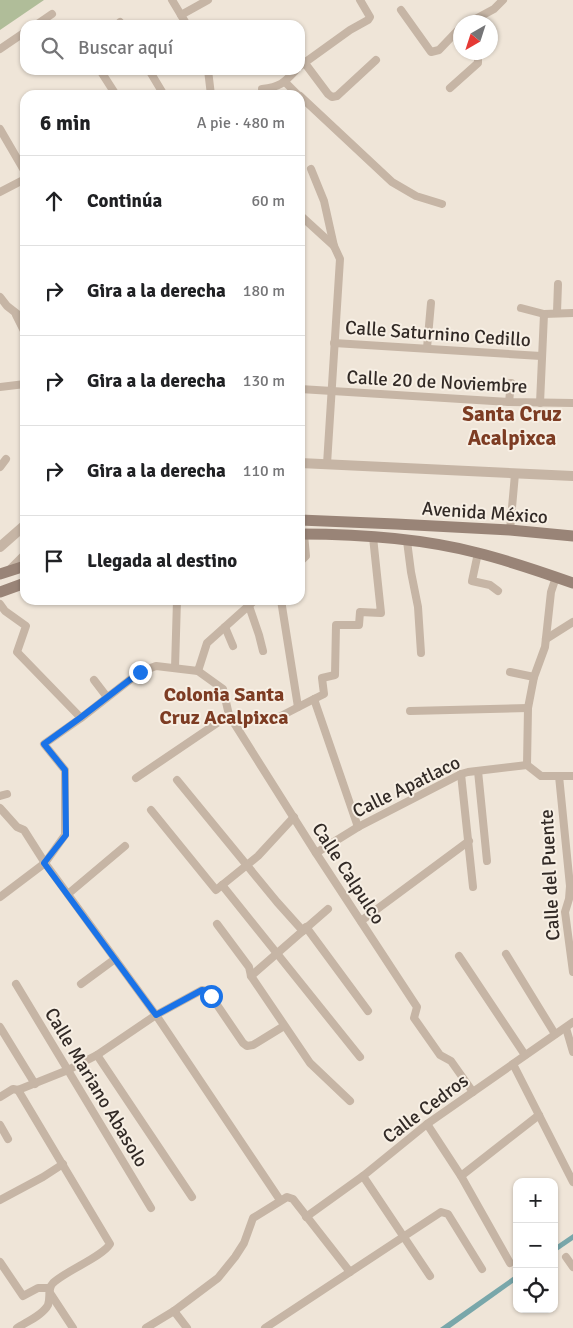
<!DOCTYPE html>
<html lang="es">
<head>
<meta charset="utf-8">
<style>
	body { margin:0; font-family:Signika,sans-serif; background:#f6f6f6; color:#202124 }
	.controls { position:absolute; right:15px; bottom:15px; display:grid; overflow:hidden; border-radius:10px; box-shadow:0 1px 4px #0004 }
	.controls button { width:45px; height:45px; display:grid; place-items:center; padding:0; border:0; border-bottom:1px solid #e0e0e0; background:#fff; color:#202124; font:25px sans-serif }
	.compass { position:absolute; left:453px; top:15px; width:45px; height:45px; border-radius:50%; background:#fff; box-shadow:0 1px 4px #0004; rotate:219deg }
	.stop { position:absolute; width:15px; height:15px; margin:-11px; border:4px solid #1a73e8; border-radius:50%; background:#fff }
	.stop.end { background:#1a73e8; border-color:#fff; box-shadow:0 1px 5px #0008 }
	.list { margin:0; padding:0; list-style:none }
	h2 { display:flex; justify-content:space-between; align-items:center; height:65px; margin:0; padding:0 20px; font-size:21px }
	h2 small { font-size:16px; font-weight:400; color:#757577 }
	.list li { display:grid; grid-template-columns:32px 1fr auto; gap:15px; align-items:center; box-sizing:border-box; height:90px; padding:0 20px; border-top:1px solid #e0e0e0 }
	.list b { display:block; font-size:19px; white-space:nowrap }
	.list em { font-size:16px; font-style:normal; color:#757577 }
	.icon { flex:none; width:28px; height:28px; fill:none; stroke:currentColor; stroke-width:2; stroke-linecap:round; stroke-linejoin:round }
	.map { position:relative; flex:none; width:573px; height:1328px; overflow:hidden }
	.search { position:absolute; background:#fff; box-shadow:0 1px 4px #0004; left:20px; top:20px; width:285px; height:55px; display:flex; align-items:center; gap:12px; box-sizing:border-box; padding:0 18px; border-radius:15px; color:#757577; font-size:19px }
	.panel { position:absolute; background:#fff; box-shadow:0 1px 4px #0004; left:20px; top:90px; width:285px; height:515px; border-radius:15px }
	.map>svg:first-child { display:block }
	.garden { fill:#b0bd99 }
	.water { fill:#79a7aa }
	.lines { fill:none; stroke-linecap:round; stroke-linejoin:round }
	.minor { stroke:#c6b5a5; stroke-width:8 }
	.tertiary { stroke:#c6b5a5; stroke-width:10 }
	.secondary { stroke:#998477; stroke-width:11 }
	.route { stroke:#1a73e8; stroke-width:6 }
	.labels { text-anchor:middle; stroke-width:4; stroke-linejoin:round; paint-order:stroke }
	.street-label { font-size:19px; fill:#322a26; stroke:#f7efe4 }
	.neighbourhood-label { font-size:20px; font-weight:bold; fill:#7d3c23; stroke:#f7efe4 }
	.quarter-label { font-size:21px; font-weight:bold; fill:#7d3c23; stroke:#f7efe4 }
</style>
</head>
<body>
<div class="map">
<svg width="573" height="1328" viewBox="0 0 573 1328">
	<rect width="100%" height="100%" fill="#efe5d8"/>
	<polygon class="garden" points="0,0 44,0 0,30"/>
	<g class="water">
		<polygon points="573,1234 573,1240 554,1253 554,1247"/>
		<polygon points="517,1274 517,1280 450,1328 440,1328"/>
	</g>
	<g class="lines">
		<g class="minor">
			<polyline points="172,0 187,25"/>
			<polyline points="401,10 431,52 439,50 460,28"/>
			<polyline points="181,15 208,0"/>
			<polyline points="120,22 122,25"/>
			<polyline points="470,22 494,9 503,0"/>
			<polyline points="36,25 52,14"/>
			<polyline points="0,49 25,32"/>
			<polyline points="304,62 328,94 332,97 337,96 376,60"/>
			<polyline points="300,66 350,30 368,20 370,17 360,0"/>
			<polyline points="100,70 116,95"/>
			<polyline points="149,70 164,95"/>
			<polyline points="208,70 211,95"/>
			<polyline points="285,82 298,95"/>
			<polyline points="450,88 478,63 478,58 475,52"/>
			<path d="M262,89C280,87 284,83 296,70"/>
			<polyline points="300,96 392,182 416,196 442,204"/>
			<polyline points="0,129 25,172"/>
			<polyline points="311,169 324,201 334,246"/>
			<polyline points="0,192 25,179"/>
			<polyline points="300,215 334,246 340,259 327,464"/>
			<polyline points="0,297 7,306 25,320"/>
			<polyline points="521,308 544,314 573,313"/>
			<polyline points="557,312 558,284"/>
			<polyline points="16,315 25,333"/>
			<polyline points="334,343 541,356"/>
			<polyline points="427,348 431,303"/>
			<polyline points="0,387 25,384"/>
			<polyline points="300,389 509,402 573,403"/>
			<polyline points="509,402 511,383"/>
			<polyline points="540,403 544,314"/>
			<polyline points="0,467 6,459"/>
			<polyline points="510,530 515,474"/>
			<polyline points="407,541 411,572 418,607 421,653"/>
			<polyline points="478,553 472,581 490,585 498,591"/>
			<polyline points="300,562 306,556 304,534"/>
			<polyline points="11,568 25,554"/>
			<polyline points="281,600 298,707"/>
			<polyline points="0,604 5,611 26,626 17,652 81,718"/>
			<polyline points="249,606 259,635 263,651"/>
			<polyline points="225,627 233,646"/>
			<polyline points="546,639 573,622"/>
			<polyline points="175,668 177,600"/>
			<polyline points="198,671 223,689 229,715 316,853 417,1007 414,1018 440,1055 451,1061 473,1092"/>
			<polyline points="510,672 534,677"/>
			<polyline points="94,680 107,697"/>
			<polyline points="410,711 528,708"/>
			<polyline points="279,717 314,699"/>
			<polyline points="527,765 528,708 534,677 545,647 551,592 556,577"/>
			<polyline points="478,771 487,861"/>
			<polyline points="461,774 473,887"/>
			<polyline points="559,776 570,886 569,899 565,912 573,972"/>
			<polyline points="136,778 229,715"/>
			<polyline points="177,780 277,902 303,931"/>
			<polyline points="0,796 7,794"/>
			<polyline points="0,808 17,827 24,830 45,863 156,1015 280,1200"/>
			<polyline points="151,810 216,890 258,856 294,817"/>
			<polyline points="358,827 314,699 324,694 322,678 335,675 336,625 359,625 360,612 381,613 373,537"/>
			<polyline points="316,853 358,827 461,774 468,772 527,765 541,776 573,776"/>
			<polyline points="222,885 360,1057"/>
			<polyline points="68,894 125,846"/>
			<polyline points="0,897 45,863 65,835 65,770 44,744 81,718 140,672 156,666 198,671 207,643 255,600"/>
			<polyline points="361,921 469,841"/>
			<polyline points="217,924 249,967 251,976 310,1063 350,1101"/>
			<polyline points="306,927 368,1011"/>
			<polyline points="506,954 555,1034"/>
			<polyline points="459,956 525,1055"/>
			<polyline points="251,976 328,909"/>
			<polyline points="16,984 151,1208"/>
			<polyline points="81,984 115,959"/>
			<polyline points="0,1027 35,1084"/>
			<polyline points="566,1028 573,1052"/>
			<polyline points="97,1055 192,1197"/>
			<polyline points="513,1064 573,1182"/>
			<polyline points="0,1097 13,1089 18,1090 68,1070 97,1055 156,1015 202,990 207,991 211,996 243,1043 247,1046 253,1045 284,1026"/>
			<polyline points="427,1124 461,1176 510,1263"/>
			<polyline points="0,1125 8,1139"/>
			<polyline points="363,1176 430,1276"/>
			<polyline points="461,1176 539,1115"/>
			<polyline points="0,1200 43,1177 63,1164"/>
			<polyline points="306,1217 363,1176 427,1124 573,1022"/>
			<polyline points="566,1257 573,1267"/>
			<polyline points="0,1262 23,1296 38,1288 49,1288"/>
			<polyline points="50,1293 73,1328"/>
			<polyline points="174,1311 187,1328"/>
			<path d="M17,1328C26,1322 43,1315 48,1305C51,1297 47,1289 53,1283C67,1270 102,1257 110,1244L18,1090"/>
			<polyline points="146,1328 174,1311 218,1278 235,1257 244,1243 253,1218 287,1197 293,1199 350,1272"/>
			<polyline points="265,1328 441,1212 448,1214 482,1269"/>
		</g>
		<g class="tertiary">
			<polyline points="300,463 573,476"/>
			<polyline points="0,547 25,525"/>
		</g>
		<g class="secondary">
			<polyline points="300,520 396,524 510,530 573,536"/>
			<path d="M300,534C359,534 421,538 478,553C510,561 542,572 573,583"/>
			<polyline points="0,574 25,566"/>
			<polyline points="0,592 25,583"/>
		</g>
	</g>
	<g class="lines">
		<polyline class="route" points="140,672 80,718 44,744 65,770 66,835 44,863 156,1015 202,990 207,991 211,996"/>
	</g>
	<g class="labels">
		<g class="street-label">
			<text transform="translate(438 333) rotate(4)" y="7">Calle Saturnino Cedillo</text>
			<text transform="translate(437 381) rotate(3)" y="7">Calle 20 de Noviembre</text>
			<text transform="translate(485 512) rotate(4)" y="7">Avenida México</text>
			<text transform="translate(406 786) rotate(-26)" y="7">Calle Apatlaco</text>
			<text transform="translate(349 873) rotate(57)" y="7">Calle Calpulco</text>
			<text transform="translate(549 875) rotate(-93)" y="7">Calle del Puente</text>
			<text transform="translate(97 1087) rotate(59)" y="7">Calle Mariano Abasolo</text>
			<text transform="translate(425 1108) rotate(-37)" y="7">Calle Cedros</text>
		</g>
		<g class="neighbourhood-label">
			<text x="224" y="701">Colonia Santa<tspan x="224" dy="23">Cruz Acalpixca</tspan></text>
		</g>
		<g class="quarter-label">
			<text x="512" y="421">Santa Cruz<tspan x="512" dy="24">Acalpixca</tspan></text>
		</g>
	</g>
</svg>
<div class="controls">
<button>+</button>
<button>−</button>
<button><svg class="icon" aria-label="locate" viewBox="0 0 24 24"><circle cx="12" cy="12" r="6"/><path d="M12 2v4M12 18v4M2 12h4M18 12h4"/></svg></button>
</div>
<svg class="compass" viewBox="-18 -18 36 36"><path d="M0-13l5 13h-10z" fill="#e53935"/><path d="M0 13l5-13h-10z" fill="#757577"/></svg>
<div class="stop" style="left:211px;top:996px"></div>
<div class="stop end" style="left:140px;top:672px"></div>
<div class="search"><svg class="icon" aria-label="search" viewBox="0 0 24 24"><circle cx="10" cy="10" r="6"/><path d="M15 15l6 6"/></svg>Buscar aquí</div>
<section class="panel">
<h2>6 min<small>A pie · 480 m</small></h2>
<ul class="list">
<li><svg class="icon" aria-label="ahead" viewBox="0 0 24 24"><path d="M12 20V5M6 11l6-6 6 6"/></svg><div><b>Continúa</b></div><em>60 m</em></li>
<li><svg class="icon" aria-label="right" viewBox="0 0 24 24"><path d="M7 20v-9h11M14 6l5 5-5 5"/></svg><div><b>Gira a la derecha</b></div><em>180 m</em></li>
<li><svg class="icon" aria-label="right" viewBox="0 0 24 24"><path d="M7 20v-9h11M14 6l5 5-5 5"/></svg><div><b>Gira a la derecha</b></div><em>130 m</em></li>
<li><svg class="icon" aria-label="right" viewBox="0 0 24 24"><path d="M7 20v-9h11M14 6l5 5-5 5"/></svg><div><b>Gira a la derecha</b></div><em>110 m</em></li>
<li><svg class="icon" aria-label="arrive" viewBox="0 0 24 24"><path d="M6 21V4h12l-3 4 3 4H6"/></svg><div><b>Llegada al destino</b></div></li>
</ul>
</section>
</div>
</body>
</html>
